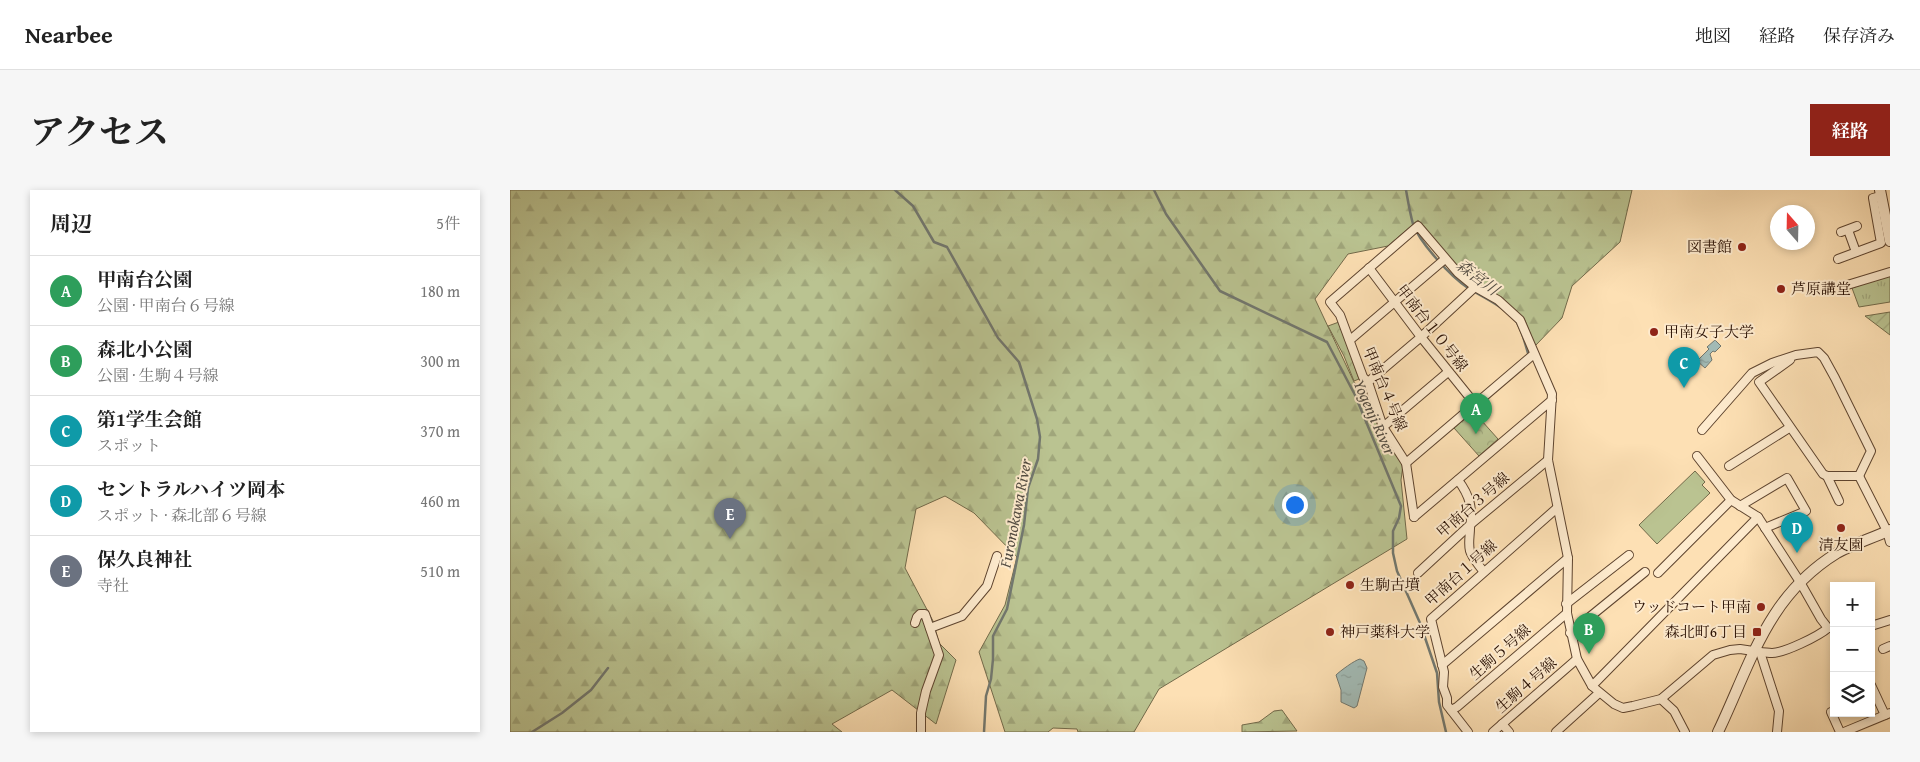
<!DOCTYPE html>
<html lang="ja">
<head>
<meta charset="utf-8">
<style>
	body { margin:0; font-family:"Gentium Book Plus","Noto Serif JP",serif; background:#f6f6f6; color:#222 }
	.controls { position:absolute; right:15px; bottom:15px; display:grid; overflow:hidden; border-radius:0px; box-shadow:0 2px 8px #0003 }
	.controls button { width:45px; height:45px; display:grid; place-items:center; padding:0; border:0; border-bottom:1px solid #e0e0e0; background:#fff; color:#222; font:25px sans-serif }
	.compass { position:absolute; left:1260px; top:15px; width:45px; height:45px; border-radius:50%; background:#fff; box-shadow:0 2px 8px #0003; rotate:340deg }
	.you { position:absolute; left:784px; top:314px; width:18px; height:18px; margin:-12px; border:4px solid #fff; border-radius:50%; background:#1a73e8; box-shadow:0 0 0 8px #1a73e833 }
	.badge { display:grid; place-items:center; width:32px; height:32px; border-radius:50%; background:#8f2418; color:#fff; font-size:16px; font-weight:700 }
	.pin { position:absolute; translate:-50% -41px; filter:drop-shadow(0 1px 2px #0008) }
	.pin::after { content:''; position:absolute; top:26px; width:18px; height:15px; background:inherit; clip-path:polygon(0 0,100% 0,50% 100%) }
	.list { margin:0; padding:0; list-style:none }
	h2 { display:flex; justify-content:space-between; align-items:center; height:65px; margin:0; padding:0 20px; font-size:21px }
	h2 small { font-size:16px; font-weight:400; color:#767676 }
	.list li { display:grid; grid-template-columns:32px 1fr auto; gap:15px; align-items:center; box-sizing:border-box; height:70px; padding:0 20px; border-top:1px solid #e0e0e0 }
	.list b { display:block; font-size:19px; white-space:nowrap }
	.list p { margin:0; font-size:16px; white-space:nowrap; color:#767676 }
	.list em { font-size:16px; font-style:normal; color:#767676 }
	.icon { flex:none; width:28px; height:28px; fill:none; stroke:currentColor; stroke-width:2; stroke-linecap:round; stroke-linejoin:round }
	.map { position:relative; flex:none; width:1380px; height:542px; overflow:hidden; border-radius:0px }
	header { display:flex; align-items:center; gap:30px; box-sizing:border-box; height:70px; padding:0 25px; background:#fff; border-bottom:1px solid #e0e0e0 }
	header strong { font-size:24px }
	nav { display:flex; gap:28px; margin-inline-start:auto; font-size:18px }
	.intro { display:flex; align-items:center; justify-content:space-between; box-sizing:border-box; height:120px; padding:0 30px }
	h1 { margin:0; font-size:35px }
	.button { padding:12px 22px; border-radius:0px; background:#8f2418; color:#fff; font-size:18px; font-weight:700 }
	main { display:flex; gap:30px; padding:0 30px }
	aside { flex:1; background:#fff; border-radius:0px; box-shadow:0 2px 8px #0003 }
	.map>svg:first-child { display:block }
	.grass { fill:url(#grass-tufts); stroke:#726a4a }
	.forest { fill:url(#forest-firs); stroke:#726a4a }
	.park { fill:url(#park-crowns); stroke:#726a4a }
	.garden { fill:url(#garden-furrows); stroke:#726a4a }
	.pitch { fill:#bac391; stroke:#726a4a }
	.water { fill:url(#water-ripples); stroke:#72776e }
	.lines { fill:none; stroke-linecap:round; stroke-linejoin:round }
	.stream { stroke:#72776e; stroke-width:2.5 }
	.minor-casing { stroke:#5e442f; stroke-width:10 }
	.tertiary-casing { stroke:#5e442f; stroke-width:12 }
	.minor { stroke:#feebce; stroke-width:8 }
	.tertiary { stroke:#feebce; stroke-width:10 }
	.poi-dot { fill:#8f2418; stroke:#feebce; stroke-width:2 }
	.labels { text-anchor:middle; stroke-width:4; stroke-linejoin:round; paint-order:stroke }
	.poi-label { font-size:15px; fill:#291003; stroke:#feebce; text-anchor:start }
	.street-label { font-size:15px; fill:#291003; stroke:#feebce }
	.water-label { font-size:16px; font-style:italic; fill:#534c42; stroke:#feebce }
</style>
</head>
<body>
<header>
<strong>Nearbee</strong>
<nav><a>地図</a><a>経路</a><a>保存済み</a></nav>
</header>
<div class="intro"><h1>アクセス</h1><a class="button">経路</a></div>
<main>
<aside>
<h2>周辺<small>5件</small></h2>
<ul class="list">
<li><span class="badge" style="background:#2e9e5b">A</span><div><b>甲南台公園</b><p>公園 · 甲南台６号線</p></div><em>180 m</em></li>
<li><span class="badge" style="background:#2e9e5b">B</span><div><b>森北小公園</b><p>公園 · 生駒４号線</p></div><em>300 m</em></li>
<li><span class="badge" style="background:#0f9aa8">C</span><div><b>第1学生会館</b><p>スポット</p></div><em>370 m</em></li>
<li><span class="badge" style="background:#0f9aa8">D</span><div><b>セントラルハイツ岡本</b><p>スポット · 森北部６号線</p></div><em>460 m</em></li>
<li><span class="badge" style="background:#6b7280">E</span><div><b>保久良神社</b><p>寺社</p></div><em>510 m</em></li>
</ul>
</aside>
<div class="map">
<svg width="1380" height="542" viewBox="0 0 1380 542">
	<defs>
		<pattern id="grass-tufts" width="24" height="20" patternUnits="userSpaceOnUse" patternTransform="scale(1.25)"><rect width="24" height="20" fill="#bac391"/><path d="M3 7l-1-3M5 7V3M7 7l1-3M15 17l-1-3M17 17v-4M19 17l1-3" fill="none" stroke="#a0a67b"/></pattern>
		<pattern id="forest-firs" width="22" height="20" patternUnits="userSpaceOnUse" patternTransform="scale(1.25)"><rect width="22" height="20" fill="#bac391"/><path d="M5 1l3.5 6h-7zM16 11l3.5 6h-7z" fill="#a0a67b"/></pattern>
		<pattern id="park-crowns" width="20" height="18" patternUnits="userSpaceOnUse" patternTransform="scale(1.25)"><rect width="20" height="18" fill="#bac391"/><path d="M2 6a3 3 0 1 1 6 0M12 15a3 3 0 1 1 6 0" fill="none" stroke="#a0a67b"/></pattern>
		<pattern id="garden-furrows" width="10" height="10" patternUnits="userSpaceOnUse" patternTransform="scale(1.25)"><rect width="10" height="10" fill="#bac391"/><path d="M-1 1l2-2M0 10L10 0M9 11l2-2" fill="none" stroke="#a0a67b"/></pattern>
		<pattern id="water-ripples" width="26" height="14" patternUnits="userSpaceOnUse" patternTransform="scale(1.25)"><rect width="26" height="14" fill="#a2bbb6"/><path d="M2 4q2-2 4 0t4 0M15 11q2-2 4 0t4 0" fill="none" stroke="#8ca09b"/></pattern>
	</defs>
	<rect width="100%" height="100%" fill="#fde0b4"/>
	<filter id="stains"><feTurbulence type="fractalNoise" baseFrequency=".004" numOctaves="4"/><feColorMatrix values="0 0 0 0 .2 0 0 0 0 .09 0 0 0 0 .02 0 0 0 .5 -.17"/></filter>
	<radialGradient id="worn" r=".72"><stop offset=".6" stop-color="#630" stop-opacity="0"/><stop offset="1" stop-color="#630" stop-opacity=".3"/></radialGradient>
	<polygon class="grass" points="1380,85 1380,112 1349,117 1342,98"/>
	<g class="forest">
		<polygon points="0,0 1122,0 1110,52 1062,96 1052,128 1025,156 1014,128 989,106 952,82 908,30 878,56 838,64 805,109 844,192 860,207 869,241 893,275 891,290 897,349 649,499 624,542 568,542 567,539 543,538 538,542 495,542 469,462 495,415 507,367 464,323 435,306 406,319 395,378 423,431 429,453 446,470 426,534 382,500 322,534 332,542 0,542"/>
		<polygon points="772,520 787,541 732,542 732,535 749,532 764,521"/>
	</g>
	<g class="park">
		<polygon points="829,132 849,189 844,191 834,166 818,136"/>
		<polygon points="963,221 988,249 969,266 944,238"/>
	</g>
	<polygon class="garden" points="1380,122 1380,145 1355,126"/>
	<polygon class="pitch" points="1185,281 1195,292 1192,295 1200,303 1147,354 1129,335"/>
	<g class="water">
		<polygon points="1205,150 1211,156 1205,162 1203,161 1200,164 1202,170 1195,178 1187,171 1199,159 1197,157"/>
		<path d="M850,469L854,471L857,478L847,516L844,518L831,512V500L826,485C830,481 845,470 850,469Z"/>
	</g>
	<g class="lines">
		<g class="stream">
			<polyline points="385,0 403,16 424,52 437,57 488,148 509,172 527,229 530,247 528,269 518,298 514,335 497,419 483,446 483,469 481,489 476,506 474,542"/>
			<polyline points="644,0 656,24 710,101 817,152 845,205 891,316 889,328 883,341 883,363 887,381 910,433 927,483 929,512 936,542"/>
			<path d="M896,0C898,11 900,23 903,34C910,53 941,87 958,98C975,108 993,116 1006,131C1012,139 1015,154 1018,163"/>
			<polyline points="22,542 52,523 81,500 98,478"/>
		</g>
		<defs>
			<g id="minor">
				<polyline points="1338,40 1346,62"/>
				<polyline points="1331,42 1347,36"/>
				<polyline points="1328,69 1371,53 1363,8 1371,6"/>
				<polyline points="859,78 911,147 965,214"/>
				<polyline points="1334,96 1380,82"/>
				<polyline points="840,150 935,69"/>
				<polyline points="1280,170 1249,192 1313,284 1317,286 1349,286"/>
				<polyline points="858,192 911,147 965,97"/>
				<polyline points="873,237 938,182"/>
				<polyline points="1192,240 1242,183 1262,173 1286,165 1308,162 1314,168 1325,188 1361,261 1349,286"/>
				<polyline points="1187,266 1221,310 1248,327 1290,392 1311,429 1318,438"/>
				<polyline points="896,273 1024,164"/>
				<polyline points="1219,276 1279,238"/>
				<polyline points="1317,286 1329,311"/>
				<polyline points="1349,286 1377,341 1380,352"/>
				<path d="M948,290C960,306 963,318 960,338C960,346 958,353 960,361C962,368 969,375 973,381"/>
				<polyline points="1230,316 1277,288 1296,321 1255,338"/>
				<polyline points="904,327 896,273 873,237 858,192 853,187 830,125 820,112 908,36 948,83 965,97 988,110 1010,130 1042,204 1038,270 1058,368 1057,423 1067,469 1082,496 1104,514 1113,518 1123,516 1151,509 1203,465 1220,460 1230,459 1250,462 1269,521 1267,542"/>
				<polyline points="904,327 1042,210"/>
				<polyline points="908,383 961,334 1038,270"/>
				<polyline points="1148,383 1221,310"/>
				<polyline points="1056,414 1119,365"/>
				<polyline points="405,433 407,427 410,424 415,424 429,465 416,501 411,523 411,542"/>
				<polyline points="1361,436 1380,430"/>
				<polyline points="420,438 452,426 477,396 487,366"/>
				<polyline points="1060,443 1135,382"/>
				<polyline points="1373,459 1380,456"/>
				<path d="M1250,462C1254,462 1258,463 1262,463C1274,463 1309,446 1318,438H1324"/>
				<polyline points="932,475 1058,368"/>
				<polyline points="1361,495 1375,525"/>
				<polyline points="1082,496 1248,327"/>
				<polyline points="1151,509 1164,521 1175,542"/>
				<polyline points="941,520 947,517 1057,423"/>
				<polyline points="1321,522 1330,542"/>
				<polyline points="992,534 999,542"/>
				<polyline points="958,542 937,515 937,508 933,497 934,482 921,429 1047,318"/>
				<polyline points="983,542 1067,469"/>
				<polyline points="1046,542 1089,503"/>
				<polyline points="1334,542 1380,523"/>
			</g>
			<g id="tertiary">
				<polyline points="1370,0 1380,51"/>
				<path d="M1208,542C1241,473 1257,406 1327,363C1343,354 1363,348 1380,340"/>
			</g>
		</defs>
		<use href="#minor" class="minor-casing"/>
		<use href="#tertiary" class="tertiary-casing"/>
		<use href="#minor" class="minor"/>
		<use href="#tertiary" class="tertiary"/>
	</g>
	<g class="poi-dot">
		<circle cx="1232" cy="57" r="5"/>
		<circle cx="1271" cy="99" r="5"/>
		<circle cx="1144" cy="142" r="5"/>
		<circle cx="1331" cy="338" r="5"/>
		<circle cx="840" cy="395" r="5"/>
		<circle cx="1251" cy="417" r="5"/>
		<circle cx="820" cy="442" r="5"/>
		<rect x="1242" y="437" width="10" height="10" rx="2.5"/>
	</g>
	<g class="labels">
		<g class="poi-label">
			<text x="1222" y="62" text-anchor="end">図書館</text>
			<text x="1281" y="104">芦原講堂</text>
			<text x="1154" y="147">甲南女子大学</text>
			<text x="1331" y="360" text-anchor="middle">清友園</text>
			<text x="850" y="400">生駒古墳</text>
			<text x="1241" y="422" text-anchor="end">ウッドコート甲南</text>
			<text x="830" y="447">神戸薬科大学</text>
			<text x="1237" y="447" text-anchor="end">森北町6丁目</text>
		</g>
		<g class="street-label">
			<text transform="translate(922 138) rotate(52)" y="5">甲南台１０号線</text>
			<text transform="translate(875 199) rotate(67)" y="5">甲南台４号線</text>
			<text transform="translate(963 315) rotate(-41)" y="5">甲南台３号線</text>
			<text transform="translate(951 383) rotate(-42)" y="5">甲南台１号線</text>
			<text transform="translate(990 462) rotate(-41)" y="5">生駒５号線</text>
			<text transform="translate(1016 495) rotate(-41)" y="5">生駒４号線</text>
		</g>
		<g class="water-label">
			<text transform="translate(968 87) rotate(37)" y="6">森宮川</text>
			<text transform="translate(865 227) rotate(66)" y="6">Yogenji River</text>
			<text transform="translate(505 323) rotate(-79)" y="6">Furonokawa River</text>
		</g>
	</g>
	<rect width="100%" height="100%" filter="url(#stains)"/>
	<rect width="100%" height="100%" fill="url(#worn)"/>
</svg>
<div class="controls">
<button>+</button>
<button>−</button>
<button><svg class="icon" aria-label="layers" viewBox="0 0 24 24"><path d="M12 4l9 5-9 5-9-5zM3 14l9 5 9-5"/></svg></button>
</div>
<svg class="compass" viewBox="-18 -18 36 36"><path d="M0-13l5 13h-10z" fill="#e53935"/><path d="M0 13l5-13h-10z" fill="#767676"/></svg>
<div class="you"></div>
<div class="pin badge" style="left:966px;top:244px;background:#2e9e5b">A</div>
<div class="pin badge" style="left:1079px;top:464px;background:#2e9e5b">B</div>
<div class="pin badge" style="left:1174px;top:198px;background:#0f9aa8">C</div>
<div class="pin badge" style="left:1287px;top:363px;background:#0f9aa8">D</div>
<div class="pin badge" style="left:220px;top:349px;background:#6b7280">E</div>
</div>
</main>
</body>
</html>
